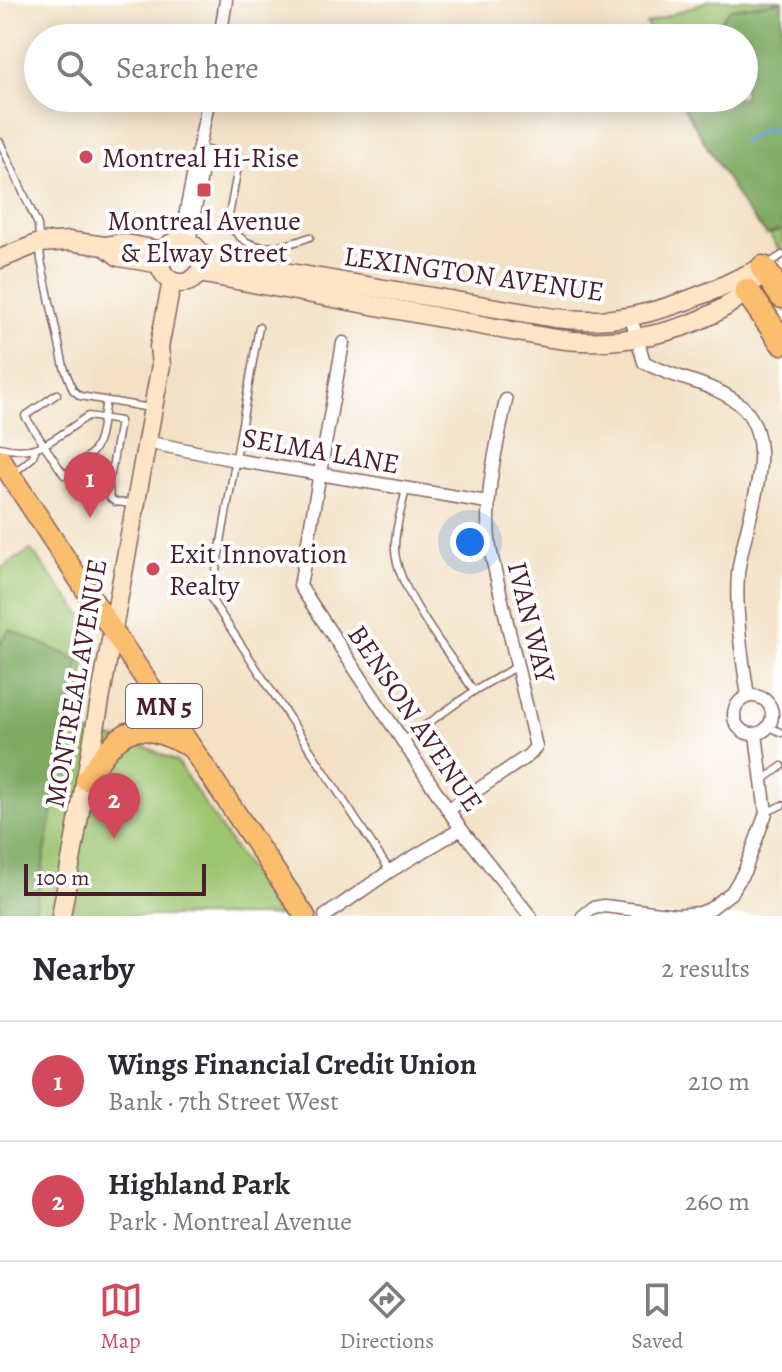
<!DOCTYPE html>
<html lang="en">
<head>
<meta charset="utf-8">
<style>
	body { margin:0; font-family:Alegreya,serif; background:#f2f2f3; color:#2b2b33 }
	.scale { position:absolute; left:24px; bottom:20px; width:182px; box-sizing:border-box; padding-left:8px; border:4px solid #4a1f2b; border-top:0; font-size:22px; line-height:28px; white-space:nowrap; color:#4a1f2b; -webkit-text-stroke:6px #fff; paint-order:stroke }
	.you { position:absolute; left:470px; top:542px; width:28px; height:28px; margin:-20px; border:6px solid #fff; border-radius:50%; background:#1a73e8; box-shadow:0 0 0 12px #1a73e833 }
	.badge { display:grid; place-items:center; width:52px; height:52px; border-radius:50%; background:#d1495b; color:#fff; font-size:26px; font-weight:700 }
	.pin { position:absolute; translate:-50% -66px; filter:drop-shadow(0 2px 4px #0008) }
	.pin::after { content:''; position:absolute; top:42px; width:28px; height:24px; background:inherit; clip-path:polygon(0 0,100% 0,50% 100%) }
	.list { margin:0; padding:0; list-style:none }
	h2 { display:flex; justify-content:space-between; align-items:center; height:104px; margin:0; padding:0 32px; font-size:34px }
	h2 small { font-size:26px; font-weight:400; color:#7c7c81 }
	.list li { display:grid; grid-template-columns:52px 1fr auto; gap:24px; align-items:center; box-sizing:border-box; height:120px; padding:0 32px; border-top:2px solid #e1e1e2 }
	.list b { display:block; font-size:30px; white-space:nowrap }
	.list p { margin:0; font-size:26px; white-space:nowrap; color:#7c7c81 }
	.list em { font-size:26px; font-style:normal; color:#7c7c81 }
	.icon { flex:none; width:44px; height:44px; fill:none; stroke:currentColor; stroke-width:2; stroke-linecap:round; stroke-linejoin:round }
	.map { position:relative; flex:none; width:782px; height:916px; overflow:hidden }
	.search { position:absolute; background:#fff; box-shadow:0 4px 20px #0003; left:24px; right:24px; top:24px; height:88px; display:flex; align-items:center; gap:20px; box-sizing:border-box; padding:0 28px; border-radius:44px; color:#7c7c81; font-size:30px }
	.sheet { height:344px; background:#fff }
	nav { display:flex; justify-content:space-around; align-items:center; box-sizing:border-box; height:112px; border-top:2px solid #e1e1e2; background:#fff; font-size:22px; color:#7c7c81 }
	nav a { display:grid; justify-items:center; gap:4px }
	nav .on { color:#d1495b }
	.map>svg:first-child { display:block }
	.green { fill:#9dc570; stroke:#74724e; stroke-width:2 }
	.forest { fill:#7eaa62; stroke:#646446; stroke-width:2 }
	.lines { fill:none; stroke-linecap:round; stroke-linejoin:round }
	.stream { stroke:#609fd2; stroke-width:4 }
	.lane-casing { stroke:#856361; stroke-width:9 }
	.street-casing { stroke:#856361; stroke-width:15 }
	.secondary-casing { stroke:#856361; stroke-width:21 }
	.primary-casing { stroke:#856361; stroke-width:23 }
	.highway-casing { stroke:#856361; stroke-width:27 }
	.lane { stroke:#fff; stroke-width:6 }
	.street { stroke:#fff; stroke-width:12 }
	.secondary { stroke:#fde5c5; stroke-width:18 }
	.primary { stroke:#fbbd6e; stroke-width:20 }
	.highway { stroke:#fbbd6e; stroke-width:24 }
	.poi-dot { fill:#d1495b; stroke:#fff; stroke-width:3 }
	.labels { text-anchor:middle; stroke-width:8; stroke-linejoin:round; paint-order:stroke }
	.shield { fill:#fff; stroke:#80626b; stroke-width:2 }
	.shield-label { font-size:26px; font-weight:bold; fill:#4a1f2b }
	.poi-label { font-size:28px; fill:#4a1f2b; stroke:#fff; text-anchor:start }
	.street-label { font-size:28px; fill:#4a1f2b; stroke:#fff }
</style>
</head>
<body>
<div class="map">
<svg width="782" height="916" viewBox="0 0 782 916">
	<rect width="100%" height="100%" fill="#fff"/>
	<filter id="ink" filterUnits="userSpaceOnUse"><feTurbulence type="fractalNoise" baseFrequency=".0125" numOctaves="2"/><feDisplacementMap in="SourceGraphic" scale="16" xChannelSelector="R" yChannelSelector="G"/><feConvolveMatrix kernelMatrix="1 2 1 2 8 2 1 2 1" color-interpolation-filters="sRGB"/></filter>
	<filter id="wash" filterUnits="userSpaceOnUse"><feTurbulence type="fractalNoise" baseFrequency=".006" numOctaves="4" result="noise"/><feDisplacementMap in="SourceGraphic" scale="32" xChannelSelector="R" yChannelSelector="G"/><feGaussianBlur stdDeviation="1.8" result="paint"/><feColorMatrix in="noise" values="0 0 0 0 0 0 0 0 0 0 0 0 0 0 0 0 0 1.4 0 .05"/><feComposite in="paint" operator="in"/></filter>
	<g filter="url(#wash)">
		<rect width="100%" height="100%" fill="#f2e1c5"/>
		<g class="green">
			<polygon points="710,0 782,0 782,255 690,98 744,98 744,38 654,38 646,24"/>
			<polygon points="31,550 84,618 89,633 75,731 140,744 177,762 279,916 0,916 0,569"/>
		</g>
		<g class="forest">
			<polygon points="782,1 782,230 767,235 744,208 678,98 744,98 744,38 708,38 730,9"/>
			<polygon points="9,629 79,660 34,916 0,916 0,645"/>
		</g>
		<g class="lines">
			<g class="stream">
				<polyline points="742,142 766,128 782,131"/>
				<polyline points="782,152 777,155 777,162 782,175"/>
			</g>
		</g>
	</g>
	<g filter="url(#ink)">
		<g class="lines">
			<defs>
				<g id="lane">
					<polyline points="0,142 38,225 41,260 64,367 73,390 80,396 150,408"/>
					<path d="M201,149L240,156L228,221C245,256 279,249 310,237"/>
					<polyline points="768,264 782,255"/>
					<polyline points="259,327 211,599 390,871"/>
					<path d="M57,394L25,416L64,475C105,447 97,447 106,401"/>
					<path d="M0,447C39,458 57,436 88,416L120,421L111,474"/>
					<polyline points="14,473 32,458 35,451"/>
					<polyline points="109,487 110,498 115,502 134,504"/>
					<path d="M406,489C402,508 394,531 395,550C397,591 451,656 474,691"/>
					<polyline points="768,726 782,733"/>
					<polyline points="403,741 474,691 517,666"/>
					<polyline points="763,780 782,766"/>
					<polyline points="767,812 782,805"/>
				</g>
				<g id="street">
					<polyline points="220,38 226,0"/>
					<polyline points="180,241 209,98"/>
					<polyline points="189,243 204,158 200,149"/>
					<path d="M631,318L644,362C675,380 715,382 743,407C782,449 743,523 738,574C735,615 742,656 748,696"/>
					<polyline points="343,343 300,586 461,829 530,916"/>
					<polyline points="147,442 235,460 487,502"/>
					<circle cx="753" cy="715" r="19"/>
					<path d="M448,810L529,755L536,747L490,549C483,498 496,450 506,400"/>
					<polyline points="325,916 390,871 461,829"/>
					<polyline points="583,916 593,908 604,906 677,915 700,913 710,909 732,892 745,870 766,813 756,734"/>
				</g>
				<g id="secondary">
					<circle cx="181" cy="262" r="21"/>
					<polyline points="105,246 119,257 161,264"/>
					<path d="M202,258L555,318C610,325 655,314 706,293C726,286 742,275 763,268"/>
					<polyline points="0,259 39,243 69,241 105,246 121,243 163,251"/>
					<path d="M199,273L550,338C611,348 695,335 744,293C752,286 757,276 763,268"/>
					<polyline points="61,916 153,408 161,365 159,347 172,281"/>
				</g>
				<g id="primary">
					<polyline points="0,459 113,631 305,916"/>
					<path d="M86,780C122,727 131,717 191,747"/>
				</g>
				<g id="highway">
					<polyline points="763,268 782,296"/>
					<polyline points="747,291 782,342"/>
				</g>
			</defs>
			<use href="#lane" class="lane-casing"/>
			<use href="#street" class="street-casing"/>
			<use href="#secondary" class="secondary-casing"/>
			<use href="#primary" class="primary-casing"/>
			<use href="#highway" class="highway-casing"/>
			<use href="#lane" class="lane"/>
			<use href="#street" class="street"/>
			<use href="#secondary" class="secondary"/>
			<use href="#primary" class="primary"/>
			<use href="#highway" class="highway"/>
		</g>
	</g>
	<g class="poi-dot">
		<circle cx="86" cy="157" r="8"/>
		<rect x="196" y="182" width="16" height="16" rx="4"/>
		<circle cx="153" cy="569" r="8"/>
	</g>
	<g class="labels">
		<rect class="shield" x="126" y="684" width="76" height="44" rx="6"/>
		<g class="shield-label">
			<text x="164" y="715">MN 5</text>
		</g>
		<g class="poi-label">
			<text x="102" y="167">Montreal Hi-Rise</text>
			<text x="204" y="230" text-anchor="middle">Montreal Avenue<tspan x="204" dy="32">&amp; Elway Street</tspan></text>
			<text x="169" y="563">Exit Innovation<tspan x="169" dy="32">Realty</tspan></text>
		</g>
		<g class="street-label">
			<text transform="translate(474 273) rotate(8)" y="10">LEXINGTON AVENUE</text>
			<text transform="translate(321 450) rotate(10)" y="10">SELMA LANE</text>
			<text transform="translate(532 622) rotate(76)" y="10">IVAN WAY</text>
			<text transform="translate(75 683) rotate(-80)" y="10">MONTREAL AVENUE</text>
			<text transform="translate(416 718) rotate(56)" y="10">BENSON AVENUE</text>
		</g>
	</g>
</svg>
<div class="scale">100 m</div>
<div class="you"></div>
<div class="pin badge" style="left:90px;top:518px">1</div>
<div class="pin badge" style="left:114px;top:839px">2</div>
<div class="search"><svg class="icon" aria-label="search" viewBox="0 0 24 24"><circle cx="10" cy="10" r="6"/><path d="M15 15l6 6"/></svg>Search here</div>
</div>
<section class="sheet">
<h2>Nearby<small>2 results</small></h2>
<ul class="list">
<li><span class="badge">1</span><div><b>Wings Financial Credit Union</b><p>Bank · 7th Street West</p></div><em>210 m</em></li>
<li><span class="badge">2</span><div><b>Highland Park</b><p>Park · Montreal Avenue</p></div><em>260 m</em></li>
</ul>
</section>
<nav>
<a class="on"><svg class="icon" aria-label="map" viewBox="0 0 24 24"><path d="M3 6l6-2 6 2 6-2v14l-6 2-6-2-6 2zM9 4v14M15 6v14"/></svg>Map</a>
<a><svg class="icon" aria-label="directions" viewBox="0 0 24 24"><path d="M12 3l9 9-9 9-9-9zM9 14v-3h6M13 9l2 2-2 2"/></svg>Directions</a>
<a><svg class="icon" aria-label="saved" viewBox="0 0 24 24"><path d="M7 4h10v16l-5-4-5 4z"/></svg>Saved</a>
</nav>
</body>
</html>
